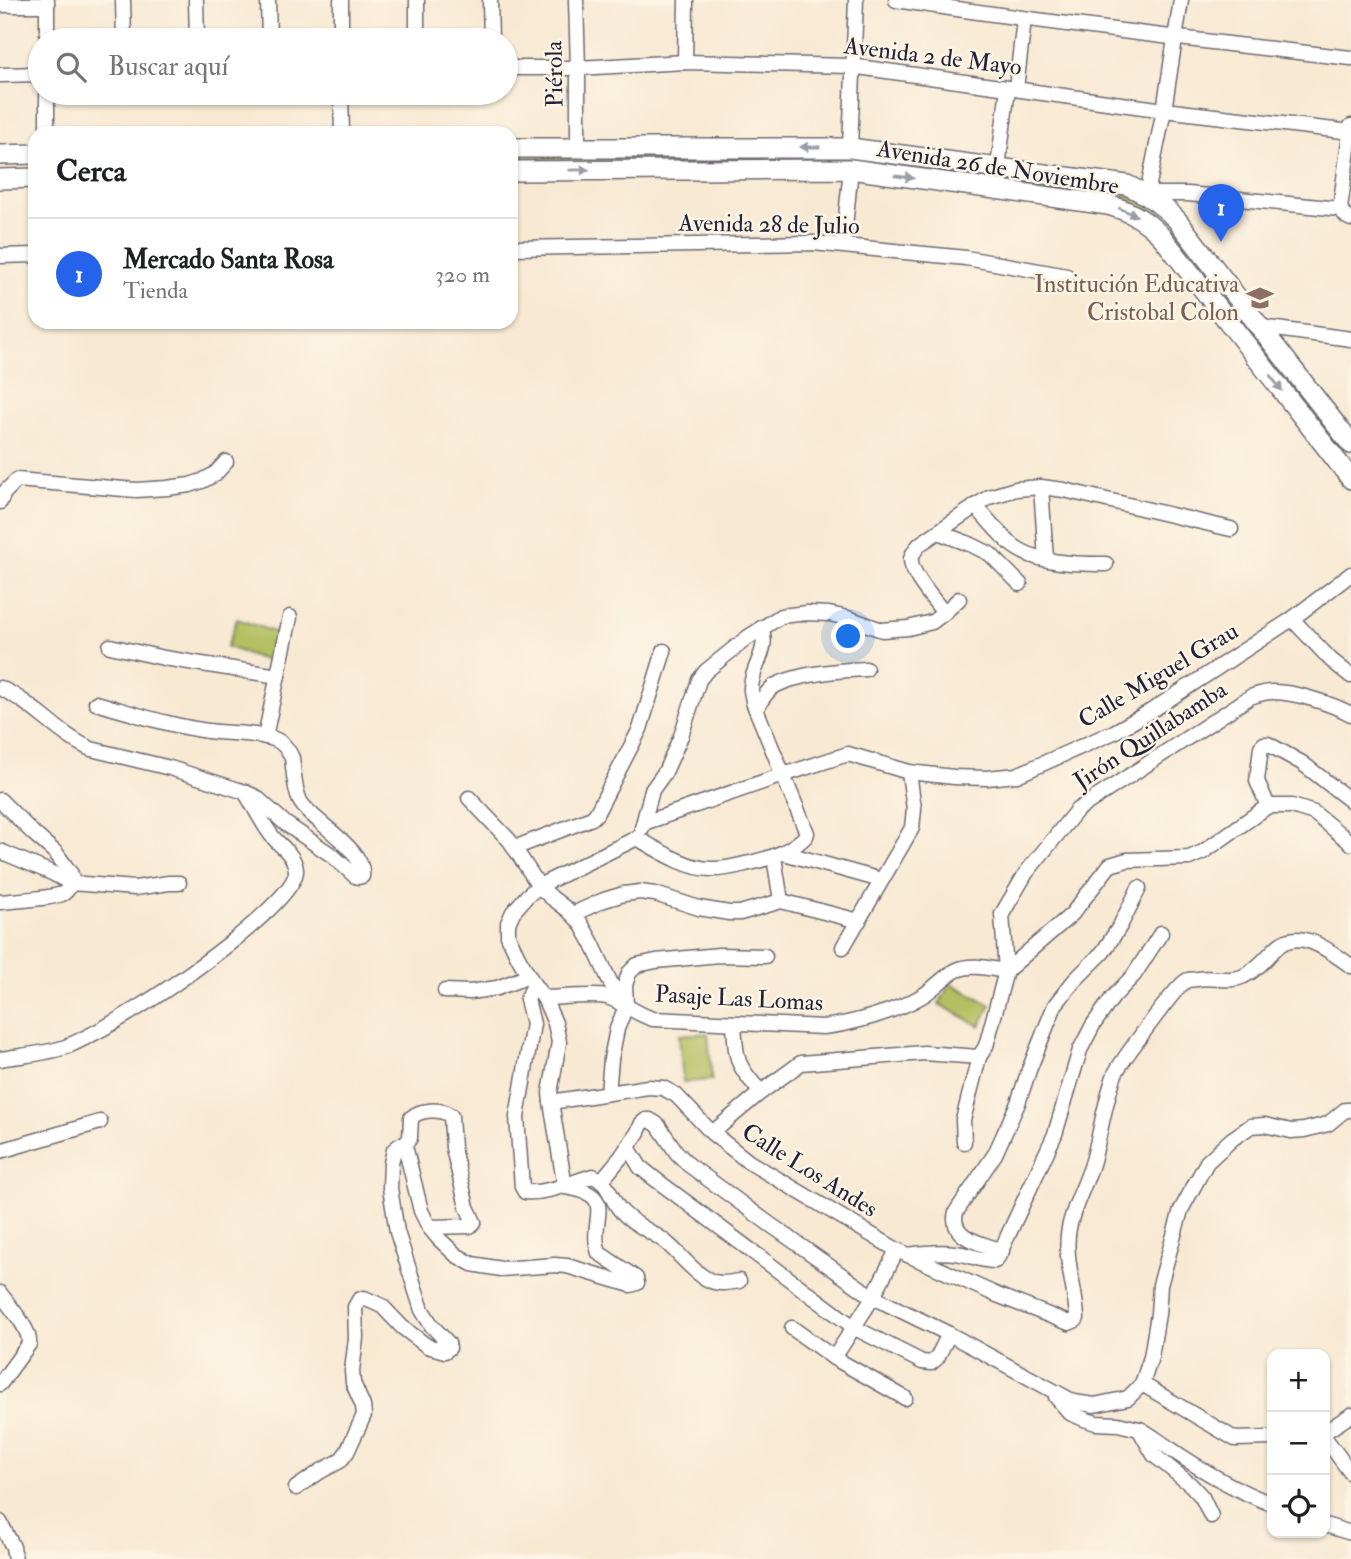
<!DOCTYPE html>
<html lang="es">
<head>
<meta charset="utf-8">
<style>
	body { margin:0; font-family:"IM FELL Double Pica",serif; background:#f2f2f2; color:#202124 }
	.controls { position:absolute; right:21px; bottom:21px; display:grid; overflow:hidden; border-radius:14px; box-shadow:0 2px 5px #0004 }
	.controls button { width:63px; height:63px; display:grid; place-items:center; padding:0; border:0; border-bottom:2px solid #e0e0e0; background:#fff; color:#202124; font:35px sans-serif }
	.you { position:absolute; left:849px; top:637px; width:24px; height:24px; margin:-18px; border:5px solid #fff; border-radius:50%; background:#1a73e8; box-shadow:0 0 0 10px #1a73e833 }
	.badge { display:grid; place-items:center; width:46px; height:46px; border-radius:50%; background:#2563eb; color:#fff; font-size:23px; font-weight:700 }
	.pin { position:absolute; translate:-50% -58px; filter:drop-shadow(0 2px 4px #0008) }
	.pin::after { content:''; position:absolute; top:37px; width:24px; height:21px; background:inherit; clip-path:polygon(0 0,100% 0,50% 100%) }
	.list { margin:0; padding:0; list-style:none }
	h2 { display:flex; justify-content:space-between; align-items:center; height:91px; margin:0; padding:0 28px; font-size:30px }
	h2 small { font-size:23px; font-weight:400; color:#757577 }
	.list li { display:grid; grid-template-columns:46px 1fr auto; gap:21px; align-items:center; box-sizing:border-box; height:112px; padding:0 28px; border-top:2px solid #e0e0e0 }
	.list b { display:block; font-size:26px; white-space:nowrap }
	.list p { margin:0; font-size:23px; white-space:nowrap; color:#757577 }
	.list em { font-size:23px; font-style:normal; color:#757577 }
	.icon { flex:none; width:38px; height:38px; fill:none; stroke:currentColor; stroke-width:2; stroke-linecap:round; stroke-linejoin:round }
	.map { position:relative; flex:none; width:1351px; height:1559px; overflow:hidden }
	.search { position:absolute; background:#fff; box-shadow:0 2px 5px #0004; left:28px; top:28px; width:490px; height:77px; display:flex; align-items:center; gap:18px; box-sizing:border-box; padding:0 24px; border-radius:38px; color:#757577; font-size:26px }
	.panel { position:absolute; background:#fff; box-shadow:0 2px 5px #0004; left:28px; top:126px; width:490px; height:203px; border-radius:21px }
	.map>svg:first-child { display:block }
	.green { fill:#b3bf61; stroke:#6a704e; stroke-width:2 }
	.lines { fill:none; stroke-linecap:round; stroke-linejoin:round }
	.minor-casing { stroke:#6d6870; stroke-width:17 }
	.major-casing { stroke:#6d6870; stroke-width:22 }
	.minor { stroke:#fff; stroke-width:14 }
	.major { stroke:#fff; stroke-width:19 }
	.oneway { fill:#9c9ca7 }
	.labels { text-anchor:middle; stroke-width:5; stroke-linejoin:round; paint-order:stroke }
	.street-label { font-size:24px; fill:#22223b; stroke:#fcf5e5 }
	.education-label { font-size:24px; fill:#785e54; stroke:#fcf5e5; text-anchor:end }
</style>
</head>
<body>
<div class="map">
<svg width="1351" height="1559" viewBox="0 0 1351 1559">
	<rect width="100%" height="100%" fill="#fcf5e5"/>
	<filter id="ink" filterUnits="userSpaceOnUse"><feTurbulence type="fractalNoise" baseFrequency=".0143" numOctaves="2"/><feDisplacementMap in="SourceGraphic" scale="14" xChannelSelector="R" yChannelSelector="G"/><feConvolveMatrix kernelMatrix="1 2 1 2 8 2 1 2 1" color-interpolation-filters="sRGB"/></filter>
	<filter id="wash" filterUnits="userSpaceOnUse"><feTurbulence type="fractalNoise" baseFrequency=".00686" numOctaves="4" result="noise"/><feDisplacementMap in="SourceGraphic" scale="28" xChannelSelector="R" yChannelSelector="G"/><feGaussianBlur stdDeviation="1.57" result="paint"/><feColorMatrix in="noise" values="0 0 0 0 0 0 0 0 0 0 0 0 0 0 0 0 0 1.4 0 .05"/><feComposite in="paint" operator="in"/></filter>
	<g filter="url(#wash)">
		<rect width="100%" height="100%" fill="#f8e9d3"/>
		<g class="green">
			<path d="M823,153L1111,189L1141,200L1168,223L1299,390L1295,393L1164,227C1146,210 1135,202 1110,195L845,160L511,161V157Z"/>
			<polygon points="237,619 283,635 273,663 227,647"/>
			<polygon points="950,983 991,1005 980,1026 939,1004"/>
			<polygon points="708,1033 712,1080 683,1082 679,1035"/>
		</g>
	</g>
	<g filter="url(#ink)">
		<g class="lines">
			<defs>
				<g id="minor">
					<polyline points="123,0 124,40"/>
					<polyline points="196,0 197,40"/>
					<polyline points="268,0 269,40"/>
					<polyline points="341,0 341,40"/>
					<polyline points="417,0 417,40"/>
					<polyline points="490,0 491,40"/>
					<polyline points="576,0 578,68 578,148"/>
					<path d="M896,0C1047,23 1199,41 1351,58"/>
					<polyline points="1181,0 1164,110 1147,194 1188,194 1340,209 1347,217 1351,219"/>
					<polyline points="0,5 47,5"/>
					<polyline points="47,40 47,0"/>
					<polyline points="685,62 686,0"/>
					<polyline points="506,68 578,68 685,62 851,66 1164,110 1351,132"/>
					<polyline points="0,75 40,74"/>
					<polyline points="1016,89 1024,19"/>
					<polyline points="341,93 342,133"/>
					<polyline points="47,133 47,93"/>
					<polyline points="850,148 856,0"/>
					<polyline points="998,167 1008,88"/>
					<polyline points="1340,209 1351,126"/>
					<polyline points="843,245 851,169"/>
					<polyline points="511,248 813,243 966,258 1067,276"/>
					<polyline points="0,256 35,255"/>
					<polyline points="1261,327 1351,339"/>
					<polyline points="1041,487 1046,559"/>
					<polyline points="0,502 4,493 17,480 136,490 167,488 190,485 202,481 215,474 226,462"/>
					<path d="M975,506C987,518 997,532 1010,543C1033,564 1077,564 1106,564"/>
					<polyline points="938,532 972,545 990,554 1020,584"/>
					<path d="M944,613C935,601 910,574 911,559C912,553 916,549 920,544L989,497L1016,489L1041,487L1064,490L1231,529"/>
					<polyline points="1292,619 1331,660 1351,676"/>
					<polyline points="110,646 164,658 278,676"/>
					<path d="M0,688C34,703 57,734 91,749L170,768L245,792L256,797L286,824L333,856L355,876L358,877L362,876C366,849 311,821 300,801C294,789 294,772 292,758C288,749 283,742 274,739C253,732 229,734 208,731C170,726 132,713 96,703"/>
					<path d="M756,709C761,701 765,693 773,687C794,674 841,670 866,669"/>
					<polyline points="265,737 290,617"/>
					<polyline points="469,798 510,841 539,886 552,898 568,910 580,922 592,943 620,1003"/>
					<polyline points="0,800 33,833 56,853 71,874 71,883 52,873 0,851"/>
					<polyline points="1268,806 1257,781 1261,747 1264,744 1268,744 1302,763 1351,801"/>
					<polyline points="644,823 783,775 848,754 909,772 954,777 987,778 1017,775 1114,732 1151,711 1292,619 1351,574"/>
					<polyline points="642,828 652,790 665,772 681,736 699,680 706,671 747,638 781,616 807,613 829,614 848,618 882,630 908,628 932,622 944,613 959,599"/>
					<path d="M637,838C658,850 687,869 711,869C725,870 740,865 754,862C774,857 791,851 806,836L807,833L753,702C753,700 751,692 751,690C750,668 771,650 761,628"/>
					<polyline points="514,848 592,818 596,814 640,729 664,651"/>
					<polyline points="784,853 881,880"/>
					<polyline points="774,857 781,901"/>
					<path d="M0,902C15,900 53,899 64,893C68,890 69,887 71,883L135,888L169,883H179"/>
					<polyline points="573,914 604,900 624,894 640,892 655,894 699,908 729,913 740,913 781,901 859,921"/>
					<polyline points="843,947 912,828 914,809 909,772"/>
					<polyline points="1006,971 1072,914 1110,865 1127,860 1189,858 1203,852 1268,806 1292,806 1314,813 1351,843"/>
					<path d="M534,985L527,999L533,1024L517,1117L522,1187L525,1192C549,1194 571,1182 593,1176C612,1184 609,1200 623,1213C634,1224 650,1231 663,1240C679,1252 690,1270 707,1279C717,1285 728,1283 739,1281"/>
					<polyline points="445,991 470,992 497,988 529,976"/>
					<path d="M544,998C559,998 594,994 607,997C623,1002 636,1014 653,1019L823,1027C852,1024 897,1011 922,996C934,989 944,976 957,970C972,963 991,969 1006,971"/>
					<path d="M734,1024C736,1060 736,1065 761,1092"/>
					<path d="M0,1059C18,1056 52,1053 68,1046C95,1034 122,1018 147,1002C175,985 298,900 296,870C295,855 280,846 272,836C262,823 255,808 247,795"/>
					<polyline points="608,1093 611,1059 617,1029 626,1006 625,985 629,973 637,965 656,961 719,955 765,956"/>
					<path d="M551,1102L648,1087L663,1088L676,1095L712,1133L749,1162L897,1250L997,1295L1069,1323L1076,1320L1077,1318C1076,1288 1063,1258 1069,1228C1074,1203 1088,1181 1094,1157C1101,1130 1105,1101 1115,1074C1120,1063 1176,986 1186,981C1189,979 1193,980 1197,979C1212,976 1230,983 1244,976C1257,970 1266,958 1276,948C1299,925 1331,952 1351,966"/>
					<path d="M712,1133L761,1092L801,1063L924,1053L979,1057L986,1046L1006,971L1002,914L1026,873L1077,810L1250,697C1256,695 1264,692 1271,692C1293,691 1332,704 1351,714"/>
					<polyline points="964,1142 963,1120 979,1057"/>
					<path d="M404,1146L410,1138L411,1118C420,1109 441,1108 451,1116L453,1148L467,1207L474,1222L470,1226L429,1227"/>
					<polyline points="628,1147 640,1167 655,1179 855,1328 922,1362 931,1363 937,1358 949,1334"/>
					<polyline points="0,1151 100,1122"/>
					<polyline points="602,1180 621,1157 638,1132 642,1123 646,1120 650,1120 658,1125 677,1153 689,1165 768,1223 873,1297 949,1334 1074,1402 1094,1405 1128,1398 1142,1384"/>
					<path d="M1002,1251C982,1243 949,1239 956,1212L995,1154L1018,1103L1029,1070L1055,1005L1074,981L1103,952L1120,926L1139,888"/>
					<path d="M908,1255C923,1253 939,1251 955,1253C969,1254 981,1261 995,1261L998,1257L1055,1134L1080,1050L1093,1025L1113,997L1134,975L1161,933"/>
					<path d="M0,1293C9,1306 31,1329 29,1344L0,1384"/>
					<polyline points="792,1328 834,1358 905,1398"/>
					<polyline points="834,1358 873,1297 897,1250"/>
					<polyline points="1056,1397 1070,1413 1084,1419 1096,1423 1118,1424 1139,1429 1154,1455 1191,1485 1202,1497 1211,1516"/>
					<path d="M1140,1429C1151,1435 1161,1443 1172,1450C1203,1471 1237,1491 1272,1504"/>
					<polyline points="1325,1432 1351,1415"/>
					<polyline points="1272,1438 1235,1439 1142,1384 1151,1357 1158,1314 1160,1285 1181,1210 1207,1162 1232,1139 1251,1126 1265,1125 1291,1131 1304,1130 1328,1124 1345,1110 1351,1110"/>
					<polyline points="1325,1438 1351,1473"/>
					<path d="M296,1488L321,1471L340,1461L347,1452L364,1415L363,1406L353,1383L352,1371L356,1338L355,1307L359,1300L364,1298L382,1306L402,1327L427,1346L445,1351L449,1348L448,1343L432,1326L422,1310L397,1232L390,1188L391,1163L394,1150L400,1145L404,1146L406,1150L421,1211L429,1227L439,1239L456,1255L472,1264L501,1269L555,1265L567,1266L631,1285L637,1283L636,1278L599,1253C587,1219 621,1195 565,1187L551,1102L550,1093L559,1042L555,1023L544,998L534,985L518,957L508,936V923L513,912L527,896L539,886L637,838"/>
					<polyline points="0,1522 13,1547 15,1559"/>
					<polyline points="1325,1525 1351,1533"/>
				</g>
				<g id="major">
					<path d="M511,148H850L1127,185C1147,194 1162,204 1177,220L1351,444"/>
					<polyline points="0,155 35,154"/>
					<path d="M511,171L851,169L1108,205C1131,211 1147,221 1163,238L1351,479"/>
					<polyline points="0,179 35,178"/>
				</g>
			</defs>
			<use href="#minor" class="minor-casing"/>
			<use href="#major" class="major-casing"/>
			<use href="#minor" class="minor"/>
			<use href="#major" class="major"/>
		</g>
		<defs><path id="oneway-solid" d="M-6-.8H1V-3.2L6.5 0L1 3.2V.8H-6Z" transform="scale(1.75)"/></defs>
		<g class="oneway">
			<use href="#oneway-solid" transform="translate(810 147) rotate(180)"/>
			<use href="#oneway-solid" transform="translate(579 170) rotate(-1)"/>
			<use href="#oneway-solid" transform="translate(904 177) rotate(8)"/>
			<use href="#oneway-solid" transform="translate(1128 212) rotate(24)"/>
			<use href="#oneway-solid" transform="translate(1276 383) rotate(52)"/>
		</g>
	</g>
	<defs>
		<symbol id="school-bare" viewBox="-9 -9 18 18"><path d="M0-5L7-2L0 1L-7-2ZM-4 1L0 2.5L4 1V4Q0 6-4 4Z" fill="#8d6e63" stroke="#fcf5e5" stroke-width="2.5" paint-order="stroke"/></symbol>
	</defs>
	<g fill-rule="evenodd">
		<use href="#school-bare" x="1241" y="279" width="38" height="38"/>
	</g>
	<g class="labels">
		<g class="street-label">
			<text transform="translate(933 56) rotate(7)" y="8">Avenida 2 de Mayo</text>
			<text transform="translate(554 74) rotate(-91)" y="8">Piérola</text>
			<text transform="translate(998 167) rotate(9)" y="8">Avenida 26 de Noviembre</text>
			<text transform="translate(769 224) rotate(1)" y="8">Avenida 28 de Julio</text>
			<text transform="translate(1158 675) rotate(-31)" y="8">Calle Miguel Grau</text>
			<text transform="translate(1150 735) rotate(-33)" y="8">Jirón Quillabamba</text>
			<text transform="translate(739 998) rotate(3)" y="8">Pasaje Las Lomas</text>
			<text transform="translate(810 1170) rotate(32)" y="8">Calle Los Andes</text>
		</g>
		<g class="education-label">
			<text x="1239" y="292">Institución Educativa<tspan x="1239" dy="28">Cristobal Colon</tspan></text>
		</g>
	</g>
</svg>
<div class="controls">
<button>+</button>
<button>−</button>
<button><svg class="icon" aria-label="locate" viewBox="0 0 24 24"><circle cx="12" cy="12" r="6"/><path d="M12 2v4M12 18v4M2 12h4M18 12h4"/></svg></button>
</div>
<div class="you"></div>
<div class="pin badge" style="left:1221px;top:242px">1</div>
<div class="search"><svg class="icon" aria-label="search" viewBox="0 0 24 24"><circle cx="10" cy="10" r="6"/><path d="M15 15l6 6"/></svg>Buscar aquí</div>
<section class="panel">
<h2>Cerca<small></small></h2>
<ul class="list">
<li><span class="badge">1</span><div><b>Mercado Santa Rosa</b><p>Tienda</p></div><em>320 m</em></li>
</ul>
</section>
</div>
</body>
</html>
